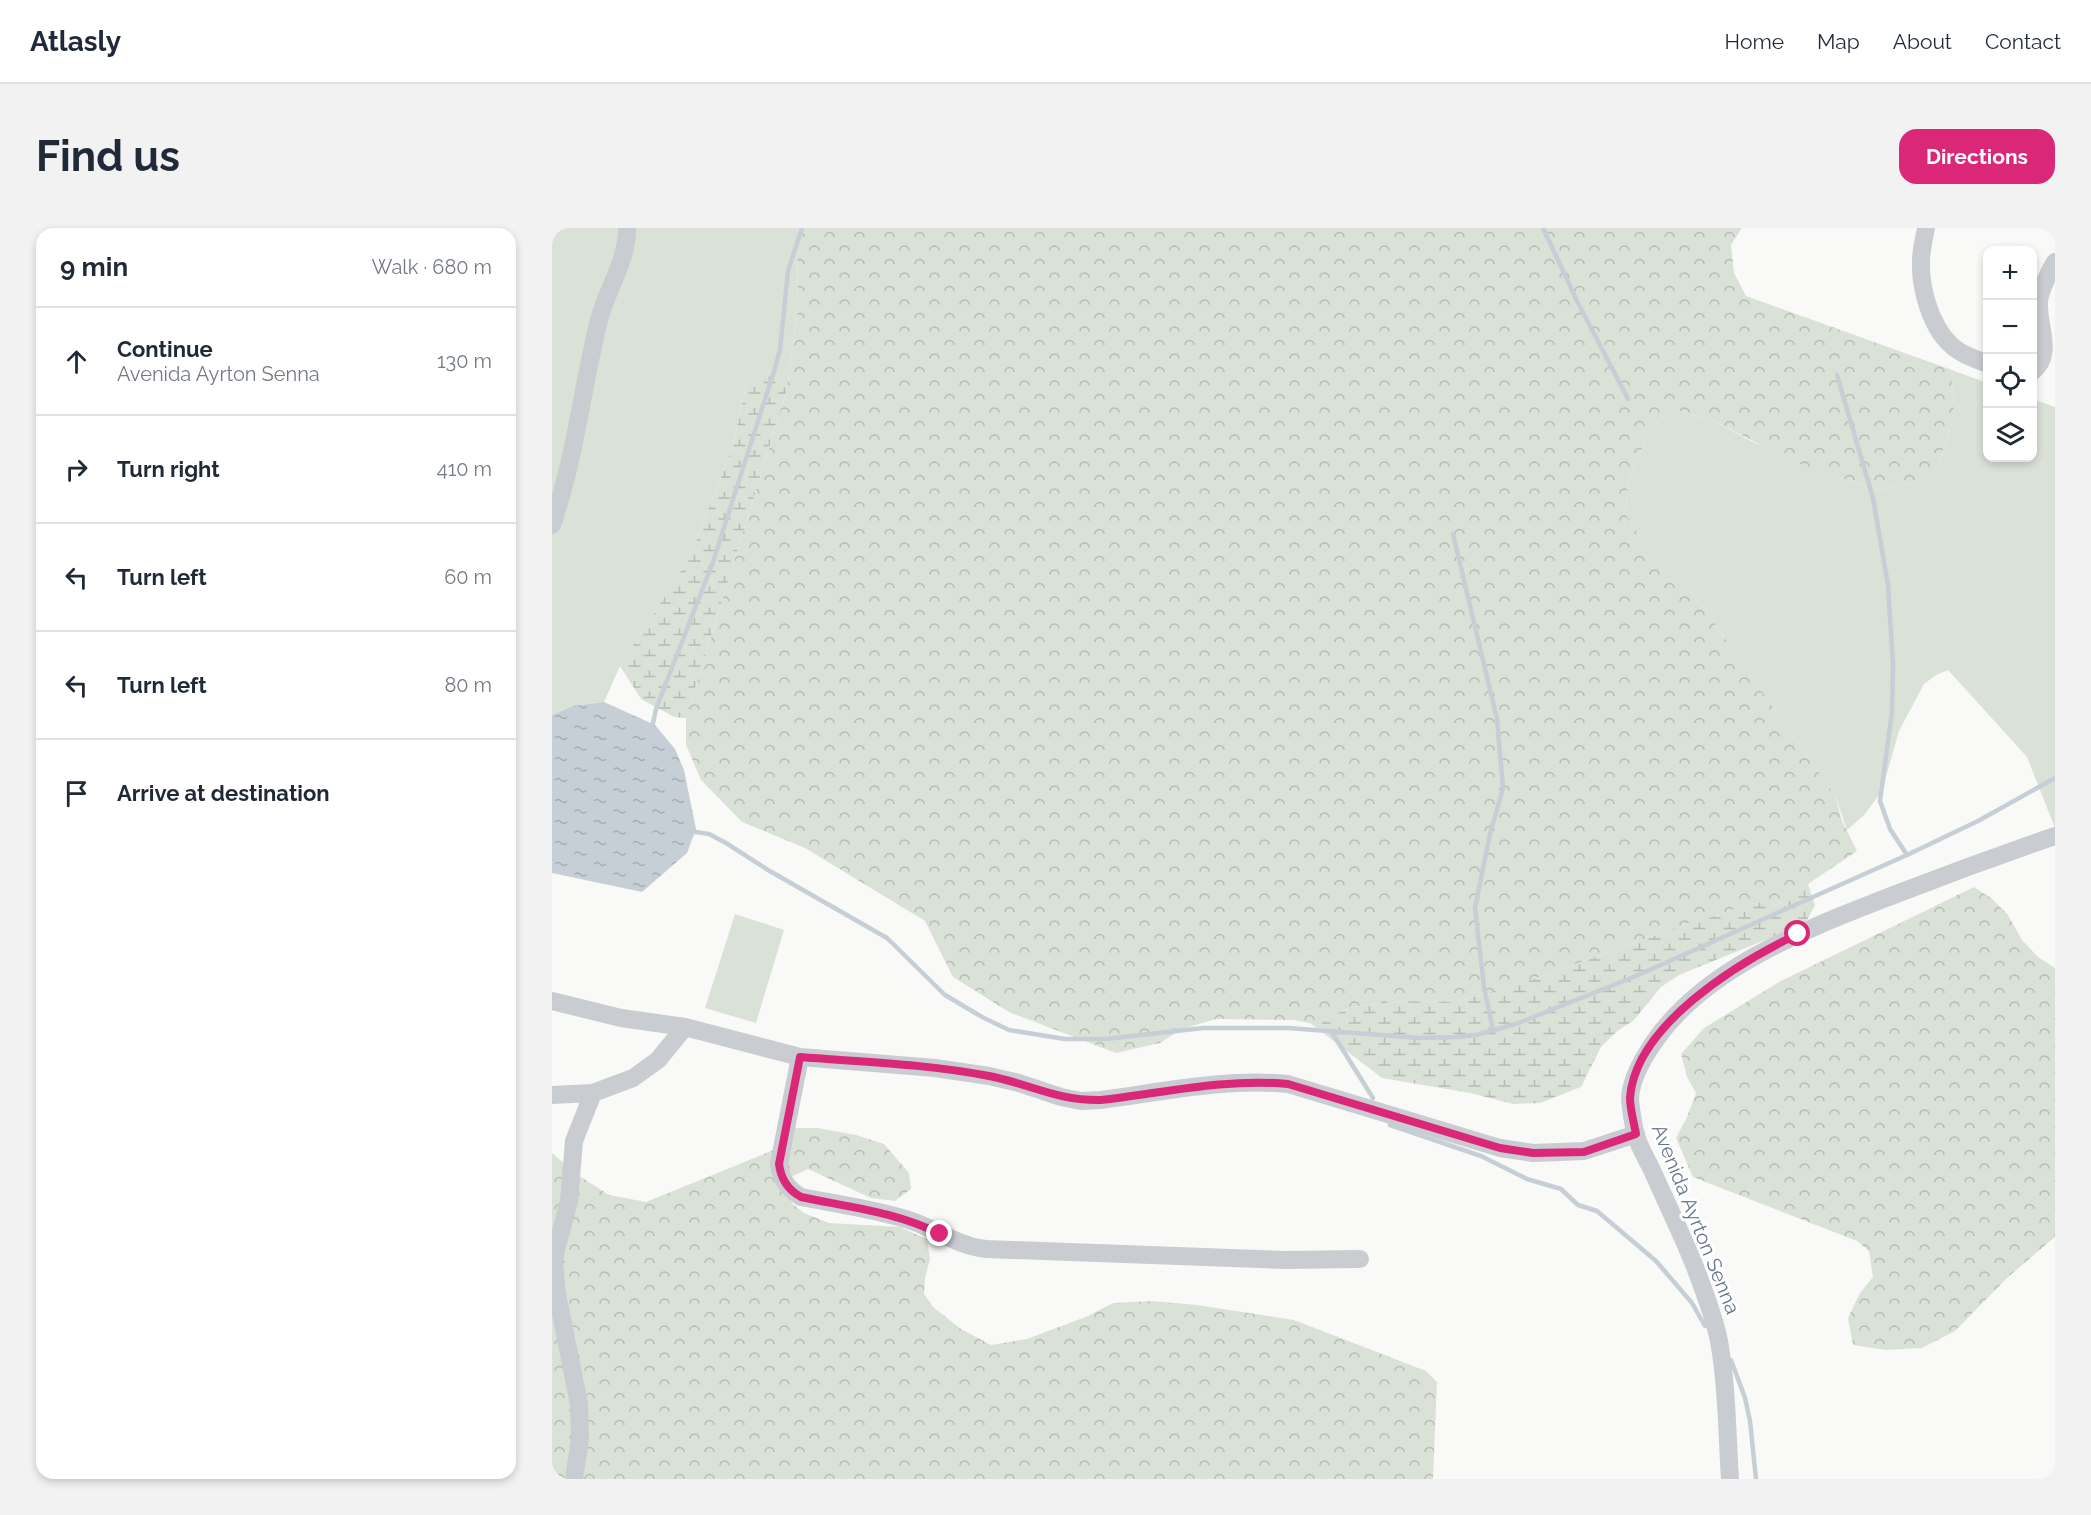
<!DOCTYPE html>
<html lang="en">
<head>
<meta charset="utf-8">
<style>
	body { margin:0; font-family:Raleway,sans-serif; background:#f2f2f3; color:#1f2937 }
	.controls { position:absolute; right:18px; top:18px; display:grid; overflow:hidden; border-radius:12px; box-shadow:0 3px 9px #0003 }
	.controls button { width:54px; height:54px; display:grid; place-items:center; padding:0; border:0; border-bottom:2px solid #e0e1e3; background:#fff; color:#1f2937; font:30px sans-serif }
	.stop { position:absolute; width:18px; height:18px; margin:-14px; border:4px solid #db2777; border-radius:50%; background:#fff }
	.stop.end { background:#db2777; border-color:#fff; box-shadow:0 2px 6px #0008 }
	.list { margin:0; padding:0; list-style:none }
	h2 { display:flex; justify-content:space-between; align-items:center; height:78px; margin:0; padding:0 24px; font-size:26px }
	h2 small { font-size:20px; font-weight:400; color:#747a83 }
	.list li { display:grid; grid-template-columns:39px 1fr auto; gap:18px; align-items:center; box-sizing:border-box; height:108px; padding:0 24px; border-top:2px solid #e0e1e3 }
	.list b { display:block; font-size:22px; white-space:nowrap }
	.list p { margin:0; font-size:20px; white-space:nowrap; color:#747a83 }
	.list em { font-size:20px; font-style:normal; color:#747a83 }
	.icon { flex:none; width:33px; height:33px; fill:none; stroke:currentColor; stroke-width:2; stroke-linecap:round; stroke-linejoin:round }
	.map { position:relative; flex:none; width:1503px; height:1251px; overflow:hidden; border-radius:18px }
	header { display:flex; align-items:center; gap:36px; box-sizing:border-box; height:84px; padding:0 30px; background:#fff; border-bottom:2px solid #e0e1e3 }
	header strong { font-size:28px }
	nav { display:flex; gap:33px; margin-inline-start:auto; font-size:21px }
	.intro { display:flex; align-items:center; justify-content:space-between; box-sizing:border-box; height:144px; padding:0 36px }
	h1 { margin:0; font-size:42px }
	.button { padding:15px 27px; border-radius:18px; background:#db2777; color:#fff; font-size:21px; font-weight:700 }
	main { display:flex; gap:36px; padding:0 36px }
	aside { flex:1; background:#fff; border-radius:18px; box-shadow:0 3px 9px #0003 }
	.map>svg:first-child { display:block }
	.grass { fill:#dae2d7 }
	.forest { fill:url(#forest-crowns) }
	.wetland { fill:url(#wetland-marsh) }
	.water { fill:url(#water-ripples) }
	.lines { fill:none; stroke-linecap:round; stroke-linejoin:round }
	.stream { stroke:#c5cfd5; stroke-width:4.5 }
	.minor { stroke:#c9ccd0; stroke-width:18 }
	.route { stroke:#db2777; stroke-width:8 }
	.labels { text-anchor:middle; stroke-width:6; stroke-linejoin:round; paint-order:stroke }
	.street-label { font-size:20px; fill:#66768a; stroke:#fff }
</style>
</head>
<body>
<header>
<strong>Atlasly</strong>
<nav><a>Home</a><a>Map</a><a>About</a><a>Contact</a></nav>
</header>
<div class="intro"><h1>Find us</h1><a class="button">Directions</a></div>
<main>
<aside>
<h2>9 min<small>Walk · 680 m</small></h2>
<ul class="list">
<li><svg class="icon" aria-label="ahead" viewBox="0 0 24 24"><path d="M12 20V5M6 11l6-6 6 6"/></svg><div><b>Continue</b><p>Avenida Ayrton Senna</p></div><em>130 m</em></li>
<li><svg class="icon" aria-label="right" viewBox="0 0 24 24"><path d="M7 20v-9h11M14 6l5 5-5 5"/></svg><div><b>Turn right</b></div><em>410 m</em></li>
<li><svg class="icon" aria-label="left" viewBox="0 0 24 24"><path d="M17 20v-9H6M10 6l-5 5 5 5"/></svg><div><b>Turn left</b></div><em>60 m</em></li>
<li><svg class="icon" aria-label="left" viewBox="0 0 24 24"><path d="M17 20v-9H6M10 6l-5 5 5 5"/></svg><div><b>Turn left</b></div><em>80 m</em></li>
<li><svg class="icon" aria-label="arrive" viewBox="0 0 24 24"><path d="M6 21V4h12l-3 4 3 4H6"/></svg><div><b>Arrive at destination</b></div></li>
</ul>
</aside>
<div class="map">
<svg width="1503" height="1251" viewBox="0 0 1503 1251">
	<defs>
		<pattern id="forest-crowns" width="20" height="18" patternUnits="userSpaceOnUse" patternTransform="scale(1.5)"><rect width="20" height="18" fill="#dae2d7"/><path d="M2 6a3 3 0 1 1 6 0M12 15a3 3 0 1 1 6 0" fill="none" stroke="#b5bcb4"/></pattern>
		<pattern id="wetland-marsh" width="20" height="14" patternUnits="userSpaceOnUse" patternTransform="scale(1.5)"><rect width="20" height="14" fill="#dae2d7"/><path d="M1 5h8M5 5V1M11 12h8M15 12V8" fill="none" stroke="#b5bcb4"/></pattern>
		<pattern id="water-ripples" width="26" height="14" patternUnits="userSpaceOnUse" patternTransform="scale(1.5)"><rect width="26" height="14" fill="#c5cfd5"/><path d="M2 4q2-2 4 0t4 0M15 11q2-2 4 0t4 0" fill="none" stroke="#a4adb3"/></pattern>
	</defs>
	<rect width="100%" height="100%" fill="#f9f9f7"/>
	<g class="grass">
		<polygon points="0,0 250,0 245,21 246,81 235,161 216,144 194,158 180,221 138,329 68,438 52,474 21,478 0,487"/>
		<polygon points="1400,142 1435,155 1436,230 1480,230 1481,171 1503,179 1503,600 1475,529 1396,442 1384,447 1372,456 1347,503 1330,563 1312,587 1295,602 1283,567 1187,431 1160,391 1131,353 1096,321 1073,285 1077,250 1091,218 1107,191 1128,183 1162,193 1199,213 1285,249 1330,262 1358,255 1375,248 1386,238 1402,186"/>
		<polygon points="183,686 232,702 204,795 153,780"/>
	</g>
	<g class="forest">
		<polygon points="250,0 1190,0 1179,17 1182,45 1194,68 1400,142 1402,186 1386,238 1376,248 1358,255 1330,262 1285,249 1240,233 1162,193 1128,183 1107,191 1091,218 1077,250 1073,285 1096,321 1131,353 1160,391 1187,431 1283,567 1290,593 1305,623 1225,677 1213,674 1196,676 1168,687 1135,696 985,750 905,774 850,773 801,779 783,786 767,797 742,792 664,791 630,801 608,815 564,825 457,784 401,749 373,693 253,620 190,594 149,552 134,517 134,490 235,161 246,81 245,21"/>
		<polygon points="1422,659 1439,670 1456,687 1470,712 1486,729 1503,740 1503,1009 1456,1049 1403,1103 1370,1120 1334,1122 1301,1117 1296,1090 1308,1065 1321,1049 1317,1023 1305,1013 1141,949 1124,910 1135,889 1144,865 1135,849 1129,826 1152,800 1229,753"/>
		<polygon points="231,900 266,900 304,907 332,916 357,945 359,961 343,973 319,970 256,941 239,949 233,964 241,976 252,985 277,995 348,999 375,1011 378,1031 373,1050 372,1066 381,1079 409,1101 439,1117 475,1111 536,1088 561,1075 600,1073 645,1077 742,1092 874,1143 885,1154 881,1251 0,1251 0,925 23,945 57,967 94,974 224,921"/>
	</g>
	<g class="wetland">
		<polygon points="216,144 235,161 134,490 122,489 89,471 68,438 138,329 180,221 194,158 204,148"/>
		<polygon points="1256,656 1263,677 1253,696 1127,747 1109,759 1082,792 1064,804 1049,819 1029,859 988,875 961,876 918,865 830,850 758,795 767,797 783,786 801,779 850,773 905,774 985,750 1135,696 1167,687 1196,676 1213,674 1225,677"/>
	</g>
	<polygon class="water" points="52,474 103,497 123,521 132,542 144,601 135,625 90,664 0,645 0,487 21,478"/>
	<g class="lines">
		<g class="stream">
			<polyline points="991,0 1025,73 1076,171"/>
			<polyline points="1285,147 1321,270 1336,357 1341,438 1340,484 1328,573 1338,601 1355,627"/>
			<polyline points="901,306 945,491 951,560 938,606 923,680 932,759 941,802"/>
			<polyline points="100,500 104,481 161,334 223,140 228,122 236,43 250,0"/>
			<polyline points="137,603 157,606 174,615 216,642 335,710 393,767 430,789 457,802 513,811 554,811 651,800 736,800 868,810 905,809 924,807 964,796 1084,748 1355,627 1426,593 1503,550"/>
			<polyline points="779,803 821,870"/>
			<polyline points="838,897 929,928 975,951 1009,961 1026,977 1045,983 1104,1033 1140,1075 1153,1098"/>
			<polyline points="1179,1132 1193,1170 1198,1193 1204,1251"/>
		</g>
		<g class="minor">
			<path d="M1374,0C1372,11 1369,22 1369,33C1368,59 1378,97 1398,116C1408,126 1423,131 1436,136"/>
			<path d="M1480,144C1503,126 1485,98 1487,73C1488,64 1498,41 1503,34"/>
			<path d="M0,297C23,231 30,160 47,92C55,61 76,31 75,0"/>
			<path d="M0,773L69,790L133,799L248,829L383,840L437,848L467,855L509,869L529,873L549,872C610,864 674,850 736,856L948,920L981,925L1032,923L1084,906"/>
			<path d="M248,829L227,936C229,952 236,961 249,969C285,976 322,981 357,992C384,1001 406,1018 434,1021L734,1032L808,1031"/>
			<polyline points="0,867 41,865 81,850 106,832 133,799"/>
			<polyline points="22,1251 28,1211 27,1176 5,1066 2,1035 4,1022 17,973 22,913 41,865"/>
			<path d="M1178,1251C1175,1205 1175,1158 1167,1113C1162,1088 1152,1063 1143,1039C1130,1006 1114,974 1100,942C1094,930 1086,917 1083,904C1081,894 1079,882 1078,872C1078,856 1087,838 1095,825C1145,740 1260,699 1347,665C1399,645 1451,626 1503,608"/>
		</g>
	</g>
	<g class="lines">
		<path class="route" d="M388,1006C345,984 296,979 249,969C236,962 229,952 227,936L248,829C311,834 375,836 437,848C478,856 505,873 549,872C610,865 674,850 736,856L948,920L981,925L1032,924L1084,906C1082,895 1078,881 1078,870C1083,797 1187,734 1246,706"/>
	</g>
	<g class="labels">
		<g class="street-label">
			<text transform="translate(1144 991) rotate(68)" y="7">Avenida Ayrton Senna</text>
		</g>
	</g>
</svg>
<div class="controls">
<button>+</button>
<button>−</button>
<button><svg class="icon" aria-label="locate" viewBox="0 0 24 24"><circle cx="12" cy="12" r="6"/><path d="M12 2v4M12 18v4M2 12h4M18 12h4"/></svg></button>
<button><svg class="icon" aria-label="layers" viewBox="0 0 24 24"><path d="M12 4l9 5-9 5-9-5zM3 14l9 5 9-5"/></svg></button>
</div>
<div class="stop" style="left:1246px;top:706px"></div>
<div class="stop end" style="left:388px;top:1006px"></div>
</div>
</main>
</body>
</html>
